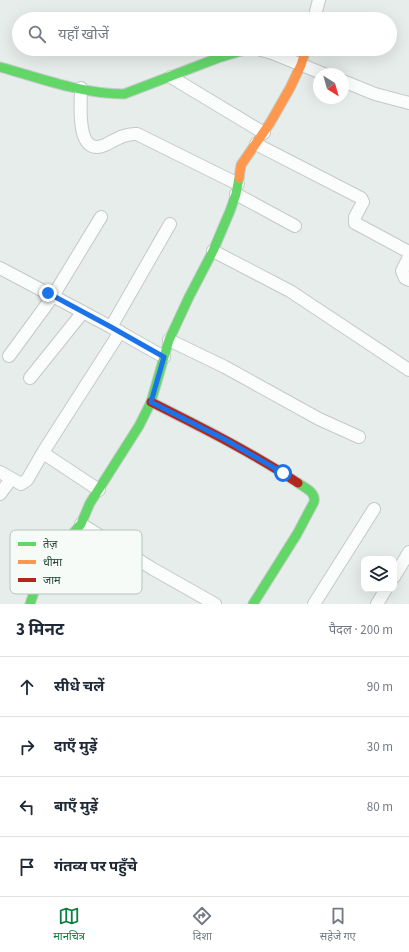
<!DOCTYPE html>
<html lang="hi">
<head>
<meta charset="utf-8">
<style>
	body { margin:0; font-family:"Source Sans 3","Noto Sans Devanagari",sans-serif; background:#f2f2f3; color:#1f2937 }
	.controls { position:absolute; right:12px; bottom:12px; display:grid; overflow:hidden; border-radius:8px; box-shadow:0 4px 16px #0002 }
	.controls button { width:36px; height:36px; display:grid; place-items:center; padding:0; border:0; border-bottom:1px solid #e0e1e3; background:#fff; color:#1f2937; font:20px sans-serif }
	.compass { position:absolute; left:313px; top:68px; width:36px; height:36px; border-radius:50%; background:#fff; box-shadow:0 4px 16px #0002; rotate:143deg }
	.stop { position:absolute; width:12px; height:12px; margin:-9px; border:3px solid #1a73e8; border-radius:50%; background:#fff }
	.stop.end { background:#1a73e8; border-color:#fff; box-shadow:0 1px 4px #0008 }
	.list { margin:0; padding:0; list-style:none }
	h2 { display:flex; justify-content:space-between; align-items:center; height:52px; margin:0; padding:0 16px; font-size:17px }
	h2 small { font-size:13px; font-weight:400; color:#747a83 }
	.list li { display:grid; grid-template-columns:26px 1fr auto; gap:12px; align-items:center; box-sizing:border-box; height:60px; padding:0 16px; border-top:1px solid #e0e1e3 }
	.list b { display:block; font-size:15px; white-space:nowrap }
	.list em { font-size:13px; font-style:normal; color:#747a83 }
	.icon { flex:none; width:22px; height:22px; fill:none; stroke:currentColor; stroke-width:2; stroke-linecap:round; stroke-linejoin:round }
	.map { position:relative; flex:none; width:409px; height:604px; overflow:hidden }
	.search { position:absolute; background:#fff; box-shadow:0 4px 16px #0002; left:12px; right:12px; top:12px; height:44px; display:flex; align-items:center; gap:10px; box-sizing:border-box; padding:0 14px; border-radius:22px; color:#747a83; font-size:15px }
	.sheet { height:292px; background:#fff }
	nav { display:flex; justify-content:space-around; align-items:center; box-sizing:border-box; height:56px; border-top:1px solid #e0e1e3; background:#fff; font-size:11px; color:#747a83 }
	nav a { display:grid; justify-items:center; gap:2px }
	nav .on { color:#0b8043 }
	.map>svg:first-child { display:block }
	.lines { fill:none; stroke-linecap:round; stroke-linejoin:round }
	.street-casing { stroke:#c4cac7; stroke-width:14 }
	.fast-casing { stroke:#c2cbc7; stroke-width:11 }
	.slow-casing { stroke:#c2cbc7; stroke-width:11 }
	.jam-casing { stroke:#c2cbc7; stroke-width:11 }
	.street { stroke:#fbfcfc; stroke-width:12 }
	.fast { stroke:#63d668; stroke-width:9 }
	.slow { stroke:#ff974d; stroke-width:9 }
	.jam { stroke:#b3261e; stroke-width:9 }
	.route { stroke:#1a73e8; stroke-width:5 }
	.key { fill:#f6fbf8; stroke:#b6c4be; stroke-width:1 }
	.key-label { font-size:11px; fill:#224338 }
</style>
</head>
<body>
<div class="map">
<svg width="409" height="604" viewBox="0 0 409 604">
	<rect width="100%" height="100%" fill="#e7edea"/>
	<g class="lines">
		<defs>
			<g id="street">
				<polyline points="314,19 319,0"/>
				<polyline points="258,49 272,53 324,74"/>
				<polyline points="171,77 264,133"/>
				<polyline points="343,81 375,94 409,103"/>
				<path d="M81,88C81,103 75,158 105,145C115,140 125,133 137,134L238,184"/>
				<polyline points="256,144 361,198 363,202 355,217 355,223 409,252"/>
				<polyline points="236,194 295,226"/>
				<polyline points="213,251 290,291 409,370"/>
				<polyline points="409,257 402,271 405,278 409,280"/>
				<polyline points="0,268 111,327 164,357"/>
				<polyline points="111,327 170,224"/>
				<polyline points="169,340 225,367 319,419 359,437"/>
				<polyline points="9,356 53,296 101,217"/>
				<polyline points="30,378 83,312"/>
				<polyline points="43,453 99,490"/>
				<polyline points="0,472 21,484 27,480 45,449 120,332"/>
				<polyline points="0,494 11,479"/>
				<polyline points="81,524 153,569 215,604"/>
				<polyline points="394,577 409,552"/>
				<polyline points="314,604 374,509"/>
				<polyline points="377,604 386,589"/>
			</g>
			<g id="fast">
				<path d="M0,67C40,78 82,94 124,94L218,58L248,49"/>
				<polyline points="30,604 39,578 46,565 81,524 90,503 139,426 151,402 169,340 189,297 213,251 230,211 236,194 239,178"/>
				<path d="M253,604L297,534L314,502C316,492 305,488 298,483"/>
			</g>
			<polyline id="slow" points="239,178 241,165 270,123 290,88 301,65 306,49"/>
			<path id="jam" d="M151,402C201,427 251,452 298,483"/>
		</defs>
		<use href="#street" class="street-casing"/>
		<use href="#fast" class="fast-casing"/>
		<use href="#slow" class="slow-casing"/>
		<use href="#jam" class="jam-casing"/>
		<use href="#street" class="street"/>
		<use href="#fast" class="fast"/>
		<use href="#slow" class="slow"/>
		<use href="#jam" class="jam"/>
	</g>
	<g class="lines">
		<polyline class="route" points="48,293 111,327 164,357 151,402 226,440 283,473"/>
	</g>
	<rect x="10" y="530" width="132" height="64" rx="6" class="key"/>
	<rect x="18" y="542" width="18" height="4" fill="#63d668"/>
	<rect x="18" y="560" width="18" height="4" fill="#ff974d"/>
	<rect x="18" y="578" width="18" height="4" fill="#b3261e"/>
	<g class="key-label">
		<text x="43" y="548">तेज़</text>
		<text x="43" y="566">धीमा</text>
		<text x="43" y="584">जाम</text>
	</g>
</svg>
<div class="controls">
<button><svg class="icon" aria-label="layers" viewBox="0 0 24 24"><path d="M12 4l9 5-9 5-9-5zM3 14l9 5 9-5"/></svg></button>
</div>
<svg class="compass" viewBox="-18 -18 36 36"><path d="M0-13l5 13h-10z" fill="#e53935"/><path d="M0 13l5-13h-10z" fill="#747a83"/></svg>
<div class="stop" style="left:283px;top:473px"></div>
<div class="stop end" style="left:48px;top:293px"></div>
<div class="search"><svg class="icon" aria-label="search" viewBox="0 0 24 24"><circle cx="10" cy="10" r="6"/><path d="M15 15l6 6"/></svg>यहाँ खोजें</div>
</div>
<section class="sheet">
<h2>3 मिनट<small>पैदल · 200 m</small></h2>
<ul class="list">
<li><svg class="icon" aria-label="ahead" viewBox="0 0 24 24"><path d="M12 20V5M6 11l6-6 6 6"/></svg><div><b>सीधे चलें</b></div><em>90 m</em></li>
<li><svg class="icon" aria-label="right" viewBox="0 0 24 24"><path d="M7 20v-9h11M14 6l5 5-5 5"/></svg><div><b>दाएँ मुड़ें</b></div><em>30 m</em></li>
<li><svg class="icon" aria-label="left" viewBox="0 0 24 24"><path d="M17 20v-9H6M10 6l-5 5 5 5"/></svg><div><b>बाएँ मुड़ें</b></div><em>80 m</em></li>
<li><svg class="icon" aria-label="arrive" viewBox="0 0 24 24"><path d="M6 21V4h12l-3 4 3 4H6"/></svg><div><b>गंतव्य पर पहुँचे</b></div></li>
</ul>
</section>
<nav>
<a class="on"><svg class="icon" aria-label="map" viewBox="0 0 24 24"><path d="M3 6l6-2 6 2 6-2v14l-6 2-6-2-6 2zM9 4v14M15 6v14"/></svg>मानचित्र</a>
<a><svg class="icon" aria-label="directions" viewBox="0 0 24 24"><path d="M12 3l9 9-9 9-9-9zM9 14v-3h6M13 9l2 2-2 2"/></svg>दिशा</a>
<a><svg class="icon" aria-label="saved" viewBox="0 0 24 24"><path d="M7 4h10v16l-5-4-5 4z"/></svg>सहेजे गए</a>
</nav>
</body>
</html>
